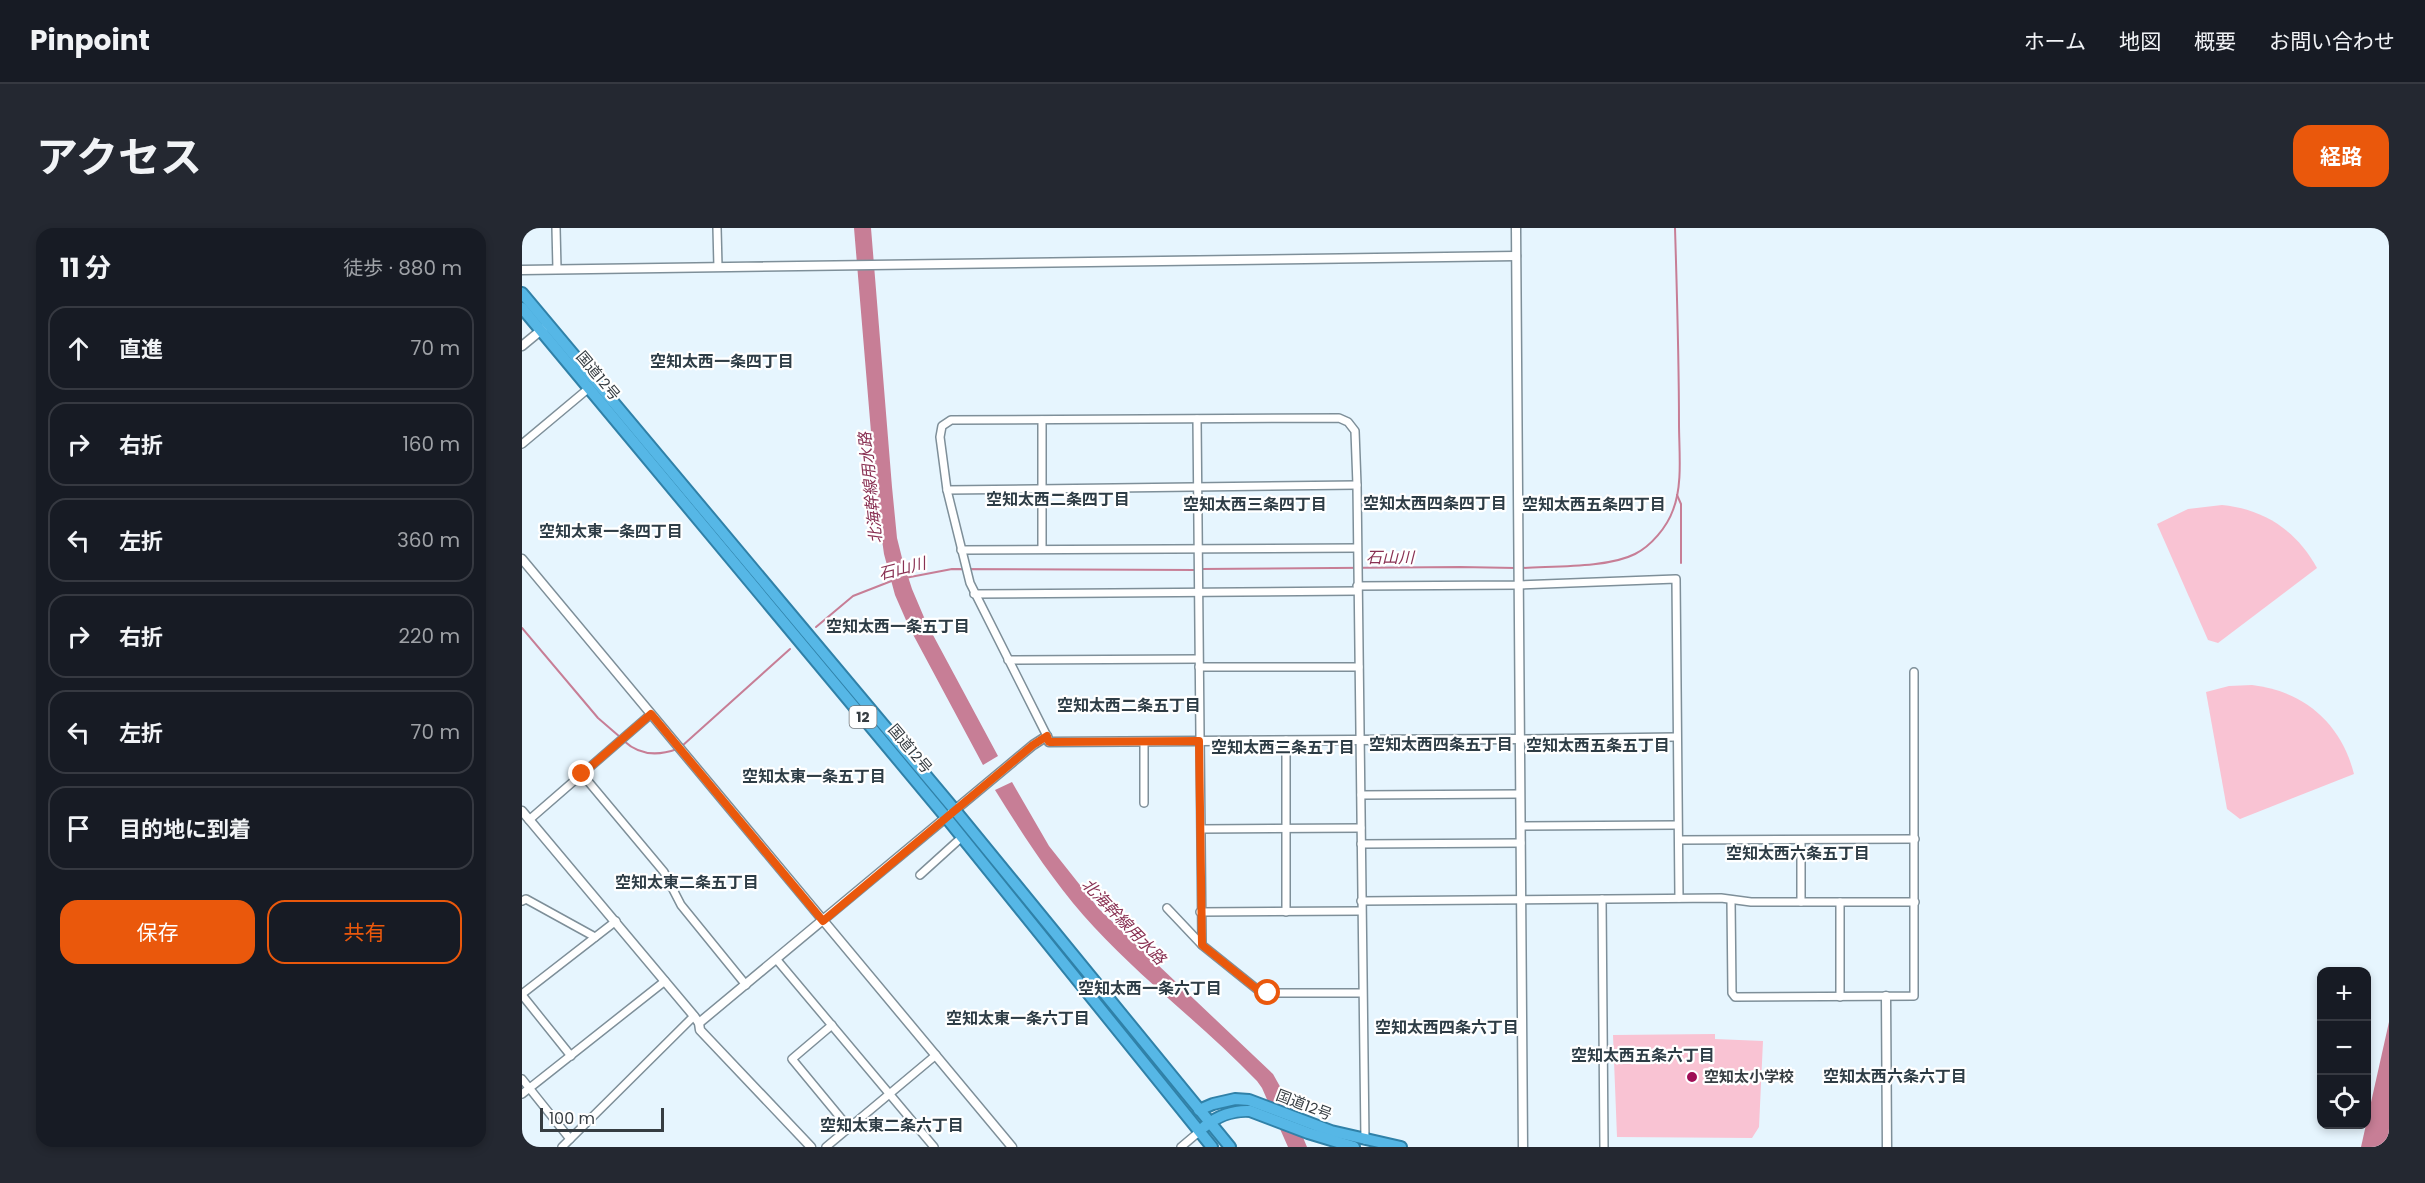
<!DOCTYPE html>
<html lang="ja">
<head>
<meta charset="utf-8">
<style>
	body { margin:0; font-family:Poppins,"Noto Sans JP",sans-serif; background:#242831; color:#f1f3f6 }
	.controls { position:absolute; right:18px; bottom:18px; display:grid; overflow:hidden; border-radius:12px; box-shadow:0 3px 9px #0003 }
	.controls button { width:54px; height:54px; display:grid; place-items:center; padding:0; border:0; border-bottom:2px solid #363941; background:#171b24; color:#f1f3f6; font:30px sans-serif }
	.scale { position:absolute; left:18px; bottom:15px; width:124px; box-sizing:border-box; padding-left:6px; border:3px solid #363d42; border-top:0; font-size:16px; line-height:21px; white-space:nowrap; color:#363d42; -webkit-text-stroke:4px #fff; paint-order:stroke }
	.stop { position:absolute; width:18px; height:18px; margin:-14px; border:4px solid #ea580c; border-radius:50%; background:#fff }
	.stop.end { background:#ea580c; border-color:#fff; box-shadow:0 2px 6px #0008 }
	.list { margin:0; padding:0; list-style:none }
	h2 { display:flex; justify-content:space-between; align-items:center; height:78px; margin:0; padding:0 24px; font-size:26px }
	h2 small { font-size:20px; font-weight:400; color:#9ea1a6 }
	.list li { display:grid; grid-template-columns:39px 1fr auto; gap:18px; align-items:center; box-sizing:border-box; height:84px; margin:0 12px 12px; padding:0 12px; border:2px solid #363941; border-radius:18px }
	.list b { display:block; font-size:22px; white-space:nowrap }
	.list em { font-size:20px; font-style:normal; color:#9ea1a6 }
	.actions { display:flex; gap:12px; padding:18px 24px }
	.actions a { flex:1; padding:14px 0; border:2px solid #ea580c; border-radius:18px; text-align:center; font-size:21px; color:#ea580c }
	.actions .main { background:#ea580c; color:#fff }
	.icon { flex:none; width:33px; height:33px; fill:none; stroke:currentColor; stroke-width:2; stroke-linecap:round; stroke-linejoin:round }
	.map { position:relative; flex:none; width:1867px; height:919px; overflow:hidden; border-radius:18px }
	header { display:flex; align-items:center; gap:36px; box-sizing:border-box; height:84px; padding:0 30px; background:#171b24; border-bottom:2px solid #363941 }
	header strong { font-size:28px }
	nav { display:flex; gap:33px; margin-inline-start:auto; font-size:21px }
	.intro { display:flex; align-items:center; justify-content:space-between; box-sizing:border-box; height:144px; padding:0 36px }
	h1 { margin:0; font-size:42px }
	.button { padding:15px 27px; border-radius:18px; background:#ea580c; color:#fff; font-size:21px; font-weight:700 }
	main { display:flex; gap:36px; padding:0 36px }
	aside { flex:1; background:#171b24; border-radius:18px; box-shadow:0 3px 9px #0003 }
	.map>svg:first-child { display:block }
	.green { fill:#f9c3d3 }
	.water { fill:#c77e96 }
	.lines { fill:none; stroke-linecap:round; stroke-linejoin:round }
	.stream { stroke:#c77e96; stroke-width:2 }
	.minor-casing { stroke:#7e8f99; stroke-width:10 }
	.tertiary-casing { stroke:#7e8f99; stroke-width:11 }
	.trunk-casing { stroke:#3081a8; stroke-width:14 }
	.minor { stroke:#fff; stroke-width:7 }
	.tertiary { stroke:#fff; stroke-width:8 }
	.trunk { stroke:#56b7e6; stroke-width:10 }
	.route { stroke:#ea580c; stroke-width:8 }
	.poi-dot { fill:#9f0e56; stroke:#fff; stroke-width:2 }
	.labels { text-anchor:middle; stroke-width:4.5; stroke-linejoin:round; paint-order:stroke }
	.shield { fill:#fff; stroke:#72777b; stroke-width:1.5 }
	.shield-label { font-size:14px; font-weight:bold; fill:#363d42 }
	.street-label { font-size:15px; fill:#363d42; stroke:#fff }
	.poi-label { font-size:15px; font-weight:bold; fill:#363d42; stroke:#fff; text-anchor:start }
	.neighbourhood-label { font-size:16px; font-weight:bold; fill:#2e3d46; stroke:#fff }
	.water-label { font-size:16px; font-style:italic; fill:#893153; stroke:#fff }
</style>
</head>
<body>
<header>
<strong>Pinpoint</strong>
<nav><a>ホーム</a><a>地図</a><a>概要</a><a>お問い合わせ</a></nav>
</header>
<div class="intro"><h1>アクセス</h1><a class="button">経路</a></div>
<main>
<aside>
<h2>11 分<small>徒歩 · 880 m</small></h2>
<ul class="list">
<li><svg class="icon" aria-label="ahead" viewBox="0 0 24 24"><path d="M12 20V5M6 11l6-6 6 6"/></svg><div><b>直進</b></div><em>70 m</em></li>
<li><svg class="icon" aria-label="right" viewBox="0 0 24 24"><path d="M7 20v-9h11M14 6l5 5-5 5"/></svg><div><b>右折</b></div><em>160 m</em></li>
<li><svg class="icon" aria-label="left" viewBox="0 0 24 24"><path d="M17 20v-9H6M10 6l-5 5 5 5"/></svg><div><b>左折</b></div><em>360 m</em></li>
<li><svg class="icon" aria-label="right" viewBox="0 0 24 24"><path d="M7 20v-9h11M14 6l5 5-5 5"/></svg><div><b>右折</b></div><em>220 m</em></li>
<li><svg class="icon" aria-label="left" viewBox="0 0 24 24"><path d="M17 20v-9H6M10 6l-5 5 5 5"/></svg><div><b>左折</b></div><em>70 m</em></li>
<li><svg class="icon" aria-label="arrive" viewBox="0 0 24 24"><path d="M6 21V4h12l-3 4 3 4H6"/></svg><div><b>目的地に到着</b></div></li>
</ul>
<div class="actions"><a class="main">保存</a><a>共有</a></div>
</aside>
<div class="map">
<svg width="1867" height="919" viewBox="0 0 1867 919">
	<rect width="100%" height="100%" fill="#e6f5fe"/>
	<g class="green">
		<path d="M1700,277C1742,281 1775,303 1795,340L1696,415L1686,412L1635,296L1666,281Z"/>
		<path d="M1730,457C1782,463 1819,495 1832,546L1718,591L1705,581L1684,464L1707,458Z"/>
		<polygon points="1193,806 1193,811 1241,813 1237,899 1230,910 1095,909 1091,807"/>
	</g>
	<g class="water">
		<polygon points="332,0 349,0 370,259 375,310 380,330 390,361 404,394 476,528 461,537 387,399 373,367 362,326 355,276"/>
		<path d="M490,554L527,618L577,681L751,846L765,871L785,919H766L740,860L735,853C683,799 623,754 572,699C534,658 503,610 473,562Z"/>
		<polygon points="1867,794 1867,919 1839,919"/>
	</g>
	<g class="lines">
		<g class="stream">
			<polyline points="1155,267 1159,276 1159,335"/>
			<path d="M1000,340C1031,338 1086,340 1113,326C1129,318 1145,299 1151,282C1161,257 1157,223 1157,196C1157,131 1155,65 1153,0"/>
			<polyline points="679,341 938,339 994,340"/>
			<polyline points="383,350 430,341 674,342"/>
			<polyline points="294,399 331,368 372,352"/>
			<polyline points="0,400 76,490 98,509"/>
			<path d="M102,513C117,527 136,528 155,521"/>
			<polyline points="160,518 268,421"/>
		</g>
		<defs>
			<g id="minor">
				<polyline points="34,0 35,41"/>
				<polyline points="195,0 196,39"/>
				<polyline points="675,191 680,717"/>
				<polyline points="0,216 67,160"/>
				<polyline points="425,262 835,257"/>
				<polyline points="520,321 520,192"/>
				<polyline points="439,322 835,320"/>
				<polyline points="835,358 996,357 1154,351 1157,670"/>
				<polyline points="452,366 835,363"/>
				<polyline points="486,432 676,431"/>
				<polyline points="677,439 837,439"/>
				<polyline points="525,508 448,355 425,262 418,209 420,198 429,192 817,190 826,194 833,203 835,257 843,912"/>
				<polyline points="997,511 1154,509"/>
				<polyline points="764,512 764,684"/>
				<polyline points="60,546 142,644 159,677 224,757"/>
				<polyline points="839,567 998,566"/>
				<polyline points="622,575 622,514"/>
				<polyline points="7,592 129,486"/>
				<polyline points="999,598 1155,597"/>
				<polyline points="679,601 839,600"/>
				<polyline points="1157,612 1393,611"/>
				<polyline points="839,616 999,615"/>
				<polyline points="398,647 440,609"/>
				<polyline points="1080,671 1082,919"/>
				<polyline points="1209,672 1210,765 1213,769 1392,768 1392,444"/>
				<polyline points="0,673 4,671 73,709"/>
				<polyline points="839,673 1199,670 1229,674 1393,674"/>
				<polyline points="1279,674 1279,612"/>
				<polyline points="1318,674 1318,769"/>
				<polyline points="645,680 680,717 736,762 745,765 840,765"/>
				<polyline points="678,684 839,683"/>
				<polyline points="255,732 412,919"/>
				<polyline points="0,766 94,693"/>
				<polyline points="0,767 49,828"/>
				<polyline points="310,797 270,831 327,900"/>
				<polyline points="0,851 48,911"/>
				<polyline points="0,866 143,753"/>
				<polyline points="40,919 172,788"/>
				<polyline points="304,919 414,827"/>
				<polyline points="659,919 678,903"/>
			</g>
			<g id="tertiary">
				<polyline points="994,0 1001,919"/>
				<polyline points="0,42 994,28"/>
				<polyline points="0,118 23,99"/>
				<polyline points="0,331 490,919"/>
				<polyline points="0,583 172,788 177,795 178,802 289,919"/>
				<polyline points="1364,768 1365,919"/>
				<polyline points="177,795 511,517 525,508 527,514 997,511"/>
			</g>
			<g id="trunk">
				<polyline points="0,65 432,581 708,919"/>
				<polyline points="0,80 423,588 690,919"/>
				<polyline points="677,882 691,876 713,871 727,872 809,903 879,919"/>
				<path d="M682,899C695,888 712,882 728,883L786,905L832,919"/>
			</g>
		</defs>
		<use href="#minor" class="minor-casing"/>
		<use href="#tertiary" class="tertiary-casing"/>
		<use href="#trunk" class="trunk-casing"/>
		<use href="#minor" class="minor"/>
		<use href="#tertiary" class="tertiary"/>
		<use href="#trunk" class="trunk"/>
	</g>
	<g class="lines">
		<polyline class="route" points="60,546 129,486 301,693 511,517 525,508 527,514 677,513 680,717 736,762 746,765"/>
	</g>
	<circle class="poi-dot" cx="1170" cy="849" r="6"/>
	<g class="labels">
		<rect class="shield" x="327.5" y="478" width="27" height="22" rx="4.5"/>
		<g class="shield-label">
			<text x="341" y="494">12</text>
		</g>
		<g class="street-label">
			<text transform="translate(76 148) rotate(50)" y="5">国道12号</text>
			<text transform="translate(388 521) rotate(50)" y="5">国道12号</text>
			<text transform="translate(782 877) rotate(21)" y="5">国道12号</text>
		</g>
		<g class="poi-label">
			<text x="1182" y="854">空知太小学校</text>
		</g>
		<g class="neighbourhood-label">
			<text x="200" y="139">空知太西一条四丁目</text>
			<text x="536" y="277">空知太西二条四丁目</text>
			<text x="913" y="281">空知太西四条四丁目</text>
			<text x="733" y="282">空知太西三条四丁目</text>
			<text x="1072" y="282">空知太西五条四丁目</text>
			<text x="89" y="309">空知太東一条四丁目</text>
			<text x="376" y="404">空知太西一条五丁目</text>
			<text x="607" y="483">空知太西二条五丁目</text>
			<text x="919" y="522">空知太西四条五丁目</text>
			<text x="1076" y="523">空知太西五条五丁目</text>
			<text x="761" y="525">空知太西三条五丁目</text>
			<text x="292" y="554">空知太東一条五丁目</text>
			<text x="1276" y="631">空知太西六条五丁目</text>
			<text x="165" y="660">空知太東二条五丁目</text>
			<text x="628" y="766">空知太西一条六丁目</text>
			<text x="496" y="796">空知太東一条六丁目</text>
			<text x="925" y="805">空知太西四条六丁目</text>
			<text x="1121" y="833">空知太西五条六丁目</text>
			<text x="1373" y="854">空知太西六条六丁目</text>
			<text x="370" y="903">空知太東二条六丁目</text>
		</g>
		<g class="water-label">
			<text transform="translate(348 260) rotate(-96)" y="6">北海幹線用水路</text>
			<text x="868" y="335">石山川</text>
			<text transform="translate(380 340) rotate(-14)" y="6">石山川</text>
			<text transform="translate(602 693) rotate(46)" y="6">北海幹線用水路</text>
		</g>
	</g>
</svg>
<div class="controls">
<button>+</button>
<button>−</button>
<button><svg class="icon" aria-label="locate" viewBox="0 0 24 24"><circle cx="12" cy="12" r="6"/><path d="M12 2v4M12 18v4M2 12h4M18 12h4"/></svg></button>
</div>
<div class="scale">100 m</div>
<div class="stop" style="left:746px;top:765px"></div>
<div class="stop end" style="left:60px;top:546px"></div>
</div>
</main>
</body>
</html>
